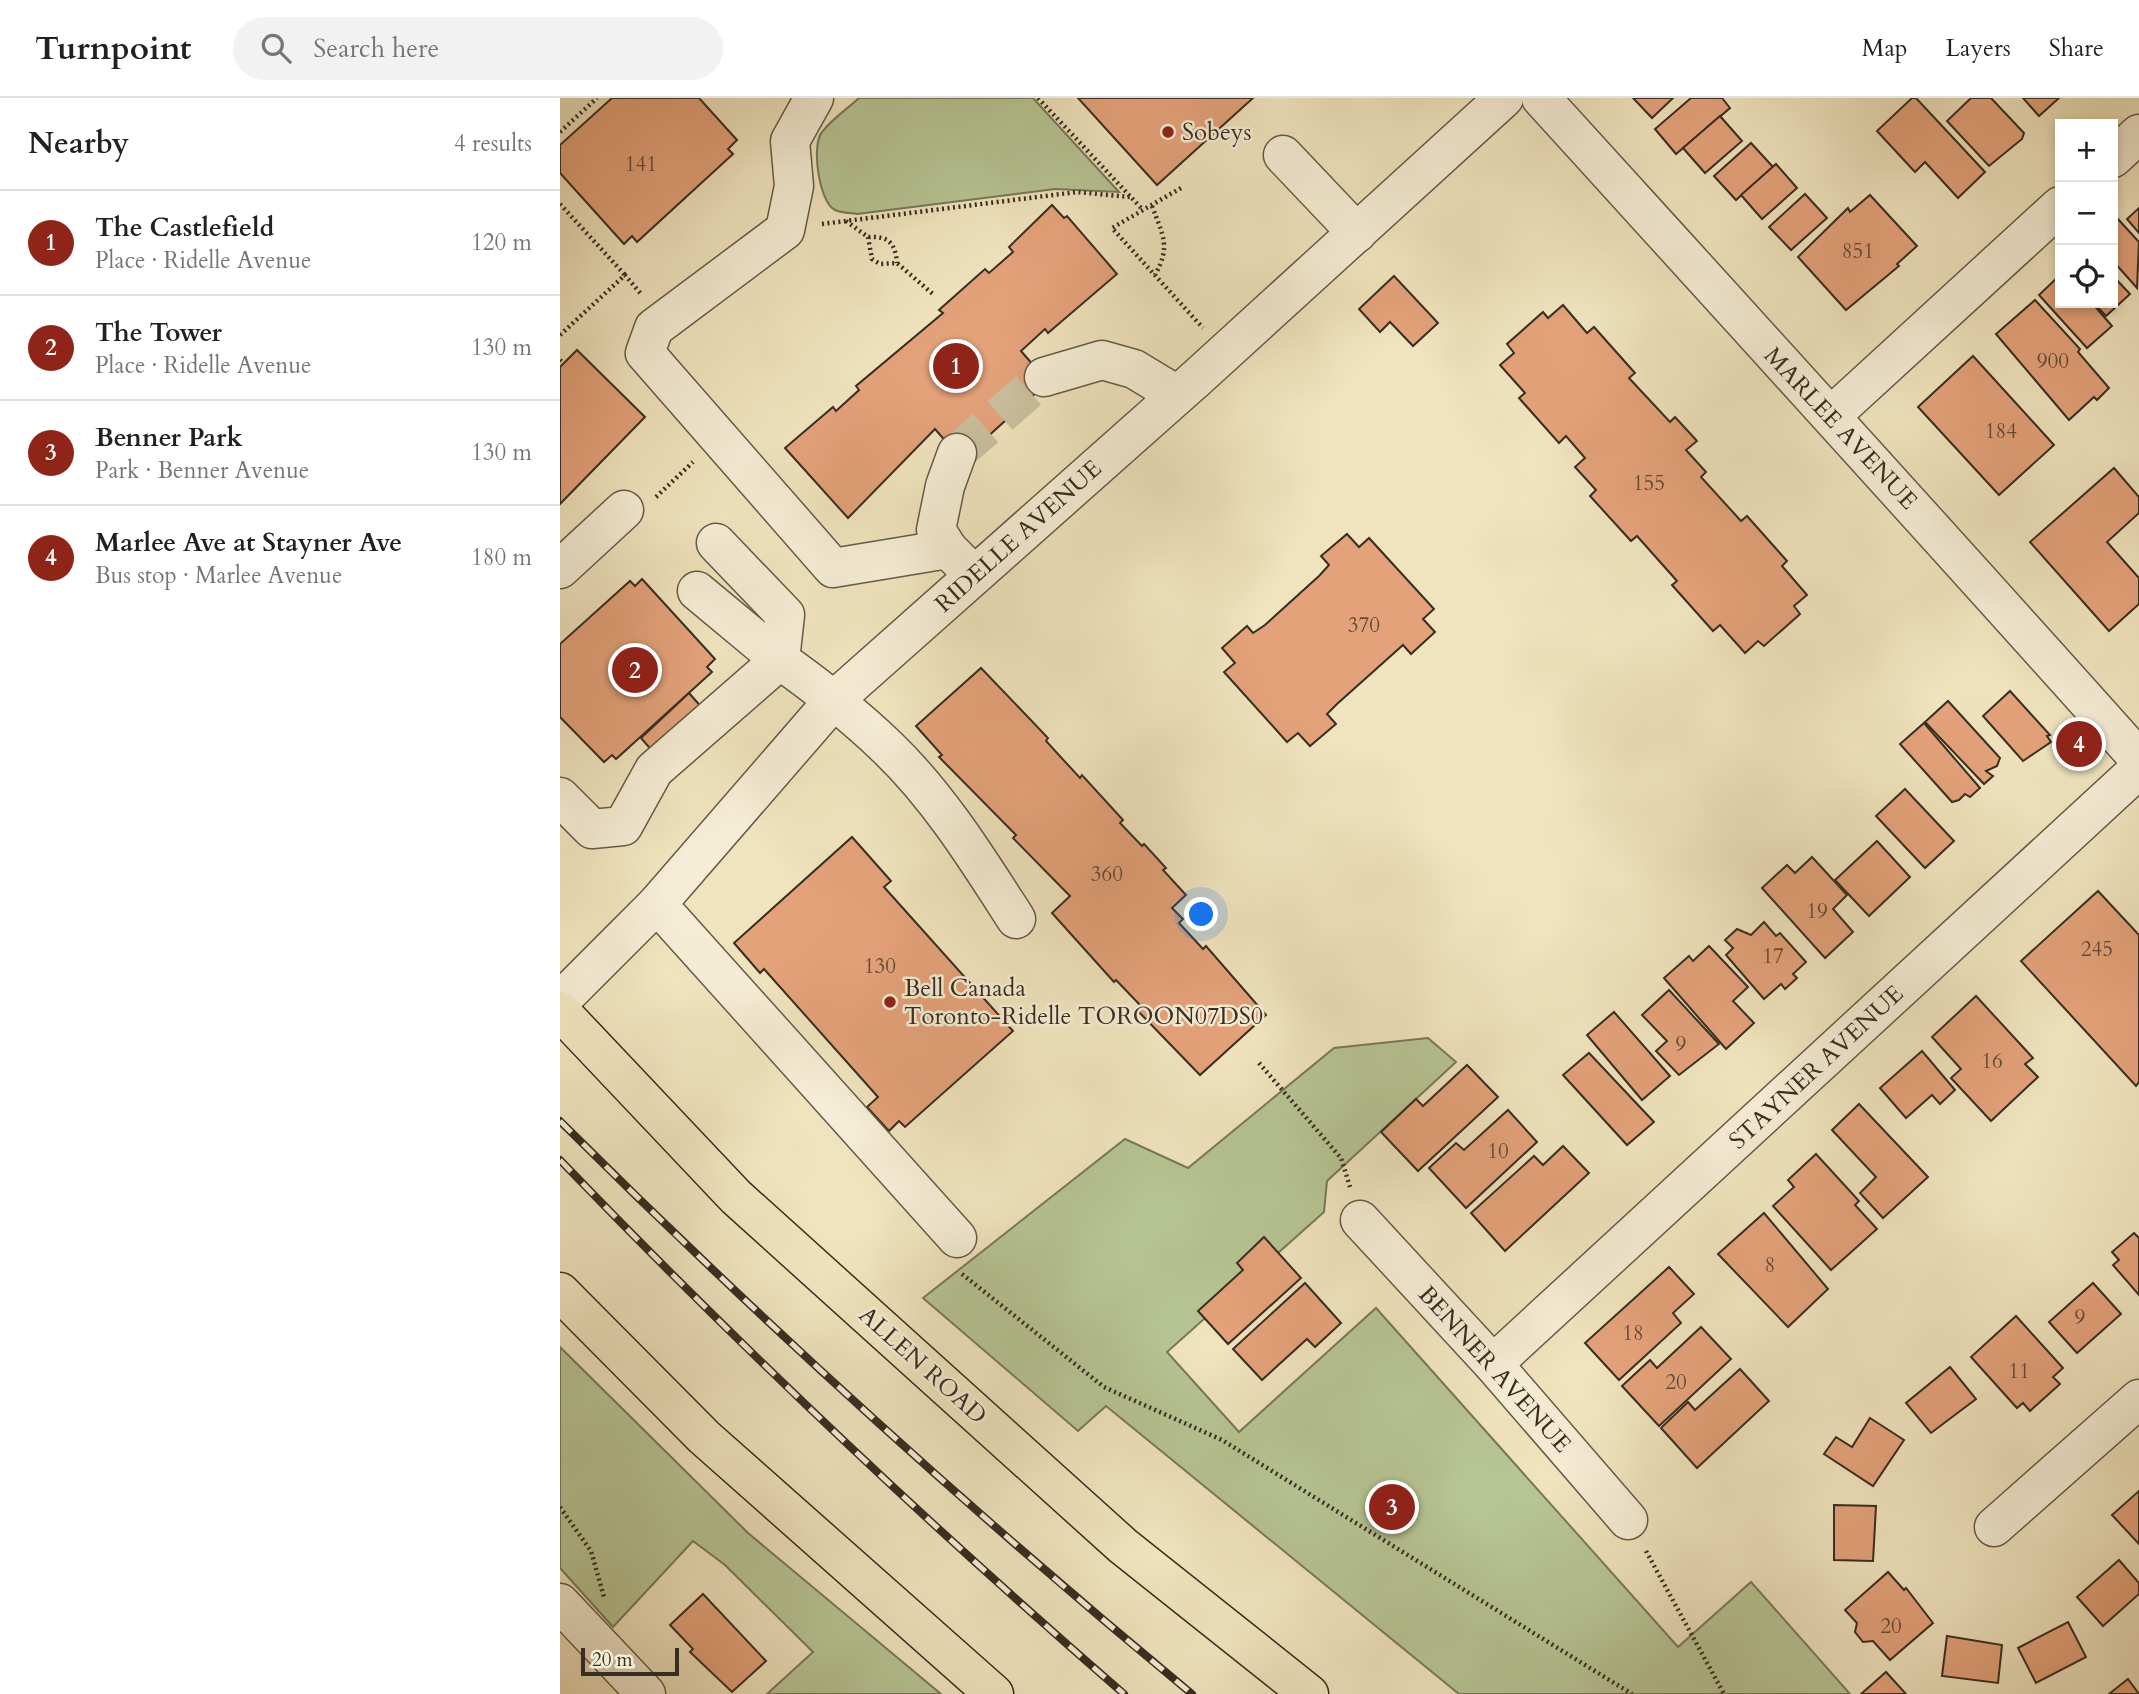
<!DOCTYPE html>
<html lang="en">
<head>
<meta charset="utf-8">
<style>
	body { margin:0; font-family:Cardo,serif; background:#f2f2f2; color:#202124 }
	.controls { position:absolute; right:21px; top:21px; display:grid; overflow:hidden; border-radius:0px; box-shadow:0 4px 10px #0003 }
	.controls button { width:63px; height:63px; display:grid; place-items:center; padding:0; border:0; border-bottom:2px solid #e0e0e0; background:#fff; color:#202124; font:35px sans-serif }
	.scale { position:absolute; left:21px; bottom:18px; width:98px; box-sizing:border-box; padding-left:7px; border:4px solid #372d21; border-top:0; font-size:19px; line-height:24px; white-space:nowrap; color:#372d21; -webkit-text-stroke:5px #f5edd5; paint-order:stroke }
	.you { position:absolute; left:642px; top:817px; width:24px; height:24px; margin:-18px; border:5px solid #fff; border-radius:50%; background:#1a73e8; box-shadow:0 0 0 10px #1a73e833 }
	.badge { display:grid; place-items:center; width:46px; height:46px; border-radius:50%; background:#8f2418; color:#fff; font-size:23px; font-weight:700 }
	.pin { position:absolute; translate:-50% -50%; border:4px solid #fff; box-shadow:0 2px 7px #0006 }
	.list { margin:0; padding:0; list-style:none }
	h2 { display:flex; justify-content:space-between; align-items:center; height:91px; margin:0; padding:0 28px; font-size:30px }
	h2 small { font-size:23px; font-weight:400; color:#757577 }
	.list li { display:grid; grid-template-columns:46px 1fr auto; gap:21px; align-items:center; box-sizing:border-box; height:105px; padding:0 28px; border-top:2px solid #e0e0e0 }
	.list b { display:block; font-size:26px; white-space:nowrap }
	.list p { margin:0; font-size:23px; white-space:nowrap; color:#757577 }
	.list em { font-size:23px; font-style:normal; color:#757577 }
	.icon { flex:none; width:38px; height:38px; fill:none; stroke:currentColor; stroke-width:2; stroke-linecap:round; stroke-linejoin:round }
	.map { position:relative; flex:none; width:1579px; height:1596px; overflow:hidden }
	header { display:flex; align-items:center; gap:42px; box-sizing:border-box; height:98px; padding:0 35px; background:#fff; border-bottom:2px solid #e0e0e0 }
	header strong { font-size:33px }
	nav { display:flex; gap:38px; margin-inline-start:auto; font-size:24px }
	.search { width:490px; height:63px; background:#f2f2f2; display:flex; align-items:center; gap:18px; box-sizing:border-box; padding:0 24px; border-radius:38px; color:#757577; font-size:26px }
	main { display:flex }
	aside { flex:1; background:#fff }
	.map>svg:first-child { display:block }
	.green { fill:#b7c594; stroke:#77795a; stroke-width:2 }
	.building { fill:#e4a27a; stroke:#372d21; stroke-width:2 }
	.lines { fill:none; stroke-linecap:round; stroke-linejoin:round }
	.minor-tunnel { stroke:#cbbf9f; stroke-width:38; stroke-dasharray:38 19; stroke-linecap:butt }
	.minor-casing { stroke:#655b48; stroke-width:41 }
	.highway-casing { stroke:#372d21; stroke-width:41 }
	.path { stroke:#372d21; stroke-width:4.5; stroke-dasharray:2 3.5; stroke-linecap:butt }
	.minor { stroke:#f5edd5; stroke-width:38 }
	.highway { stroke:#f0e4be; stroke-width:38 }
	.rail-casing { stroke:#372d21; stroke-width:8 }
	.rail { stroke:#f5edd5; stroke-width:5; stroke-dasharray:16; stroke-linecap:butt }
	.poi-dot { fill:#8f2418; stroke:#f5edd5; stroke-width:2.5 }
	.labels { text-anchor:middle; stroke-width:5; stroke-linejoin:round; paint-order:stroke }
	.number-label { font-size:21px; fill:#624a37 }
	.poi-label { font-size:24px; fill:#372d21; stroke:#f5edd5; text-anchor:start }
	.street-label { font-size:24px; fill:#372d21; stroke:#f5edd5 }
</style>
</head>
<body>
<header>
<strong>Turnpoint</strong>
<div class="search"><svg class="icon" aria-label="search" viewBox="0 0 24 24"><circle cx="10" cy="10" r="6"/><path d="M15 15l6 6"/></svg>Search here</div>
<nav><a>Map</a><a>Layers</a><a>Share</a></nav>
</header>
<main>
<aside>
<h2>Nearby<small>4 results</small></h2>
<ul class="list">
<li><span class="badge">1</span><div><b>The Castlefield</b><p>Place · Ridelle Avenue</p></div><em>120 m</em></li>
<li><span class="badge">2</span><div><b>The Tower</b><p>Place · Ridelle Avenue</p></div><em>130 m</em></li>
<li><span class="badge">3</span><div><b>Benner Park</b><p>Park · Benner Avenue</p></div><em>130 m</em></li>
<li><span class="badge">4</span><div><b>Marlee Ave at Stayner Ave</b><p>Bus stop · Marlee Avenue</p></div><em>180 m</em></li>
</ul>
</aside>
<div class="map">
<svg width="1579" height="1596" viewBox="0 0 1579 1596">
	<rect width="100%" height="100%" fill="#f0e4be"/>
	<filter id="stains"><feTurbulence type="fractalNoise" baseFrequency=".00286" numOctaves="4"/><feColorMatrix values="0 0 0 0 .2 0 0 0 0 .09 0 0 0 0 .02 0 0 0 .5 -.17"/></filter>
	<radialGradient id="worn" r=".72"><stop offset=".6" stop-color="#630" stop-opacity="0"/><stop offset="1" stop-color="#630" stop-opacity=".3"/></radialGradient>
	<g class="green">
		<path d="M299,0H473L559,94L495,91L297,116C290,115 281,115 275,112C259,104 251,47 262,34C272,21 287,11 299,0Z"/>
		<polygon points="868,940 896,964 767,1083 764,1114 607,1254 679,1334 816,1210 1118,1549 1191,1484 1290,1596 899,1596 546,1308 518,1333 363,1200 565,1041 628,1070 774,950"/>
		<polygon points="0,1249 188,1435 381,1596 207,1596 253,1554 165,1467 133,1443 53,1529 0,1470"/>
	</g>
	<g class="building">
		<polygon points="52,0 139,0 177,42 168,51 173,56 77,144 72,138 64,146 0,75 0,47"/>
		<polygon points="518,0 693,0 597,87"/>
		<polygon points="1073,0 1113,0 1092,20"/>
		<polygon points="1131,0 1162,0 1170,10 1116,56 1095,31"/>
		<polygon points="1352,0 1356,0 1425,74 1398,100 1365,64 1355,74 1317,33"/>
		<polygon points="1411,0 1431,0 1464,35 1462,41 1429,68 1387,23"/>
		<polygon points="1463,0 1499,0 1479,18"/>
		<polygon points="1160,18 1182,43 1145,75 1123,50"/>
		<polygon points="1191,45 1213,69 1176,102 1154,78"/>
		<polygon points="1216,66 1237,90 1202,121 1181,97"/>
		<polygon points="1245,96 1267,120 1231,152 1209,129"/>
		<polygon points="1310,97 1357,148 1337,166 1339,168 1286,212 1238,159 1288,110 1290,114"/>
		<polygon points="492,107 504,120 507,118 557,176 488,235 485,231 461,253 488,284 402,362 375,331 288,420 225,350 273,309 276,313 299,292 296,288 383,215 379,212 425,171 429,175 453,154 449,149"/>
		<polygon points="1579,110 1579,135 1567,121"/>
		<polygon points="1557,120 1579,144 1577,190 1553,163 1553,123"/>
		<polygon points="1500,177 1500,205 1532,205 1552,228 1527,250 1479,197"/>
		<polygon points="834,178 878,225 853,248 830,224 820,234 799,211"/>
		<polygon points="1553,178 1570,196 1546,218 1534,205 1553,205"/>
		<polygon points="1475,202 1520,251 1518,254 1549,290 1537,302 1534,299 1509,322 1436,236"/>
		<polygon points="1003,207 1027,235 1034,229 1075,275 1069,280 1110,324 1115,319 1137,343 1126,352 1146,374 1141,379 1181,423 1187,418 1227,463 1222,468 1247,497 1234,508 1240,516 1204,548 1198,543 1185,555 1160,527 1153,533 1112,487 1117,483 1077,438 1071,443 1030,398 1036,392 1015,369 1025,360 1006,338 999,345 959,300 965,295 940,267 954,255 947,246 983,214 988,220"/>
		<polygon points="17,252 85,319 0,406 0,269"/>
		<polygon points="1413,258 1494,347 1439,397 1358,309"/>
		<polygon points="1554,370 1579,399 1579,415 1547,444 1579,480 1579,506 1549,533 1470,444"/>
		<polygon points="787,436 799,449 809,440 874,511 863,521 875,534 851,556 843,547 777,606 767,616 776,626 750,648 738,635 727,644 664,574 675,565 662,550 687,528 693,535 705,527 759,478 769,467 761,458"/>
		<polygon points="82,481 155,561 147,569 152,574 56,661 52,657 44,664 0,619 0,546 70,483 75,488"/>
		<polygon points="421,570 488,640 486,643 520,680 522,677 563,722 560,725 582,748 584,746 606,770 603,772 626,797 612,810 623,821 619,825 643,851 646,848 706,917 640,977 576,911 580,907 556,882 554,884 492,815 510,798 453,740 456,737 379,659 382,657 356,628"/>
		<polygon points="1450,593 1490,637 1487,638 1491,644 1463,663 1423,618"/>
		<polygon points="129,595 158,628 109,672 81,640"/>
		<polygon points="1388,603 1440,660 1437,668 1426,673 1433,678 1424,686 1365,624"/>
		<polygon points="1364,625 1420,690 1410,699 1405,696 1399,702 1392,704 1340,646"/>
		<polygon points="1345,691 1394,743 1365,770 1316,718"/>
		<polygon points="292,739 331,783 324,789 453,933 345,1029 339,1023 329,1033 307,1009 318,999 204,871 200,875 174,845"/>
		<polygon points="1317,743 1350,779 1309,818 1275,782"/>
		<polygon points="1252,759 1287,797 1273,811 1293,834 1265,860 1202,790 1227,767 1235,775"/>
		<polygon points="1538,793 1579,837 1579,984 1576,988 1461,863"/>
		<polygon points="1204,824 1216,838 1220,835 1246,864 1233,876 1237,880 1225,891 1221,886 1204,901 1166,857 1173,850 1165,842 1177,831 1191,837"/>
		<polygon points="1149,848 1188,889 1173,903 1194,925 1166,951 1104,880 1129,858 1133,863"/>
		<polygon points="1109,892 1159,946 1119,977 1096,953 1107,943 1082,917"/>
		<polygon points="1416,898 1473,960 1465,966 1478,979 1431,1023 1391,980 1401,971 1372,939"/>
		<polygon points="1054,914 1110,978 1082,1002 1027,937"/>
		<polygon points="1362,953 1395,992 1380,1006 1372,997 1346,1020 1320,990"/>
		<polygon points="1029,955 1094,1024 1067,1047 1003,977"/>
		<polygon points="907,967 938,999 858,1073 821,1034 856,1001 863,1008"/>
		<polygon points="1299,1006 1368,1079 1323,1120 1300,1095 1316,1079 1272,1032"/>
		<polygon points="948,1012 977,1044 906,1110 869,1070 896,1045 904,1052"/>
		<polygon points="1003,1048 1029,1075 945,1153 911,1115 974,1058 983,1067"/>
		<polygon points="1256,1056 1299,1103 1295,1107 1317,1131 1271,1172 1213,1108 1234,1089 1228,1082"/>
		<polygon points="1204,1115 1268,1191 1228,1229 1158,1156"/>
		<polygon points="1574,1135 1579,1140 1579,1197 1553,1167 1559,1162 1552,1154"/>
		<polygon points="704,1139 741,1180 668,1246 638,1213 683,1172 677,1165"/>
		<polygon points="1109,1169 1134,1196 1113,1215 1121,1225 1059,1282 1025,1245"/>
		<polygon points="745,1185 781,1225 755,1249 747,1241 702,1282 673,1251"/>
		<polygon points="1533,1185 1561,1216 1517,1255 1489,1224"/>
		<polygon points="1456,1218 1503,1270 1493,1279 1500,1286 1470,1313 1463,1305 1457,1310 1411,1259"/>
		<polygon points="1141,1229 1171,1261 1099,1328 1062,1288 1090,1262 1097,1270"/>
		<polygon points="1390,1269 1416,1301 1371,1335 1346,1305"/>
		<polygon points="1180,1271 1209,1303 1137,1370 1101,1330 1128,1304 1135,1312"/>
		<polygon points="1310,1320 1344,1342 1313,1388 1264,1356 1276,1339 1292,1349"/>
		<polygon points="1579,1393 1579,1446 1552,1417"/>
		<polygon points="1274,1407 1316,1408 1313,1463 1274,1462"/>
		<polygon points="1559,1462 1579,1485 1579,1496 1543,1528 1517,1499"/>
		<polygon points="1328,1474 1344,1492 1346,1490 1373,1525 1330,1562 1313,1543 1303,1544 1295,1534 1297,1525 1285,1512"/>
		<polygon points="143,1496 206,1563 172,1594 130,1554 133,1551 110,1527"/>
		<polygon points="1508,1524 1526,1559 1476,1585 1458,1550"/>
		<polygon points="1387,1538 1442,1547 1438,1585 1382,1578"/>
		<polygon points="1326,1574 1346,1596 1301,1596"/>
		<polygon points="1568,1581 1579,1596 1549,1596"/>
	</g>
	<g class="lines">
		<polyline class="minor-tunnel" points="397,355 484,279"/>
		<defs>
			<g id="minor">
				<polyline points="254,0 230,43 234,88 225,132 94,230 85,255 273,470 388,451"/>
				<path d="M981,0C1181,220 1381,439 1579,661"/>
				<polyline points="723,57 797,135"/>
				<polyline points="1553,60 1579,36"/>
				<polyline points="484,279 542,262 574,271 617,297"/>
				<polyline points="1272,317 1500,108"/>
				<polyline points="397,355 385,388 376,432 388,451 405,468"/>
				<path d="M156,445L225,517L220,562C258,589 295,618 328,650C379,699 418,762 456,821"/>
				<polyline points="0,471 64,412"/>
				<polyline points="0,699 32,731 63,728 94,672 220,562 137,493"/>
				<polyline points="97,806 397,1140"/>
				<polyline points="0,903 97,806 273,603 638,279 944,0"/>
				<polyline points="800,1122 933,1266 1068,1422"/>
				<polyline points="933,1266 1579,671"/>
				<polyline points="1434,1429 1579,1301"/>
				<polyline points="0,1505 86,1596"/>
			</g>
			<g id="highway">
				<polyline points="0,913 176,1099 563,1448 749,1596"/>
				<polyline points="0,1194 144,1339 434,1596"/>
			</g>
		</defs>
		<use href="#minor" class="minor-casing"/>
		<use href="#highway" class="highway-casing"/>
		<g class="path">
			<polyline points="478,0 583,112"/>
			<polyline points="0,34 37,0"/>
			<polyline points="621,90 552,130 643,230"/>
			<polyline points="0,106 65,177"/>
			<path d="M592,108C603,138 611,148 595,177"/>
			<path d="M286,123L308,139C328,138 335,144 337,165"/>
			<polyline points="262,126 517,94 570,99"/>
			<polyline points="308,139 312,161 320,166 337,165 374,197"/>
			<polyline points="0,237 65,177 81,196"/>
			<polyline points="0,262 2,264"/>
			<polyline points="96,399 133,364"/>
			<polyline points="699,965 781,1060 790,1089"/>
			<polyline points="402,1176 544,1289 662,1342 1072,1596"/>
			<polyline points="0,1409 31,1453 44,1499"/>
			<polyline points="1086,1453 1164,1596"/>
		</g>
		<use href="#minor" class="minor"/>
		<use href="#highway" class="highway"/>
		<defs>
			<g id="rail">
				<path d="M0,1023C202,1224 413,1415 632,1596"/>
				<path d="M0,1062C180,1249 368,1426 564,1596"/>
			</g>
		</defs>
		<use href="#rail" class="rail-casing"/>
		<use href="#rail" class="rail"/>
	</g>
	<g class="poi-dot">
		<circle cx="608" cy="34" r="7"/>
		<circle cx="330" cy="904" r="7"/>
	</g>
	<g class="labels">
		<g class="number-label">
			<text x="81" y="73">141</text>
			<text x="1298" y="160">851</text>
			<text x="1493" y="270">900</text>
			<text x="1441" y="340">184</text>
			<text x="1089" y="392">155</text>
			<text x="804" y="534">370</text>
			<text x="547" y="783">360</text>
			<text x="1257" y="820">19</text>
			<text x="1537" y="858">245</text>
			<text x="1213" y="865">17</text>
			<text x="320" y="875">130</text>
			<text x="1121" y="953">9</text>
			<text x="1432" y="970">16</text>
			<text x="938" y="1060">10</text>
			<text x="1210" y="1174">8</text>
			<text x="1520" y="1226">9</text>
			<text x="1073" y="1242">18</text>
			<text x="1459" y="1280">11</text>
			<text x="1116" y="1291">20</text>
			<text x="1331" y="1535">20</text>
		</g>
		<g class="poi-label">
			<text x="622" y="42">Sobeys</text>
			<text x="344" y="898">Bell Canada<tspan x="344" dy="28">Toronto-Ridelle TOROON07DS0</tspan></text>
		</g>
		<g class="street-label">
			<text transform="translate(1281 330) rotate(47)" y="8">MARLEE AVENUE</text>
			<text transform="translate(458 438) rotate(-42)" y="8">RIDELLE AVENUE</text>
			<text transform="translate(1256 969) rotate(-43)" y="8">STAYNER AVENUE</text>
			<text transform="translate(363 1267) rotate(42)" y="8">ALLEN ROAD</text>
			<text transform="translate(935 1271) rotate(48)" y="8">BENNER AVENUE</text>
		</g>
	</g>
	<rect width="100%" height="100%" filter="url(#stains)"/>
	<rect width="100%" height="100%" fill="url(#worn)"/>
</svg>
<div class="controls">
<button>+</button>
<button>−</button>
<button><svg class="icon" aria-label="locate" viewBox="0 0 24 24"><circle cx="12" cy="12" r="6"/><path d="M12 2v4M12 18v4M2 12h4M18 12h4"/></svg></button>
</div>
<div class="scale">20 m</div>
<div class="you"></div>
<div class="pin badge" style="left:396px;top:268px">1</div>
<div class="pin badge" style="left:75px;top:572px">2</div>
<div class="pin badge" style="left:832px;top:1409px">3</div>
<div class="pin badge" style="left:1519px;top:646px">4</div>
</div>
</main>
</body>
</html>
